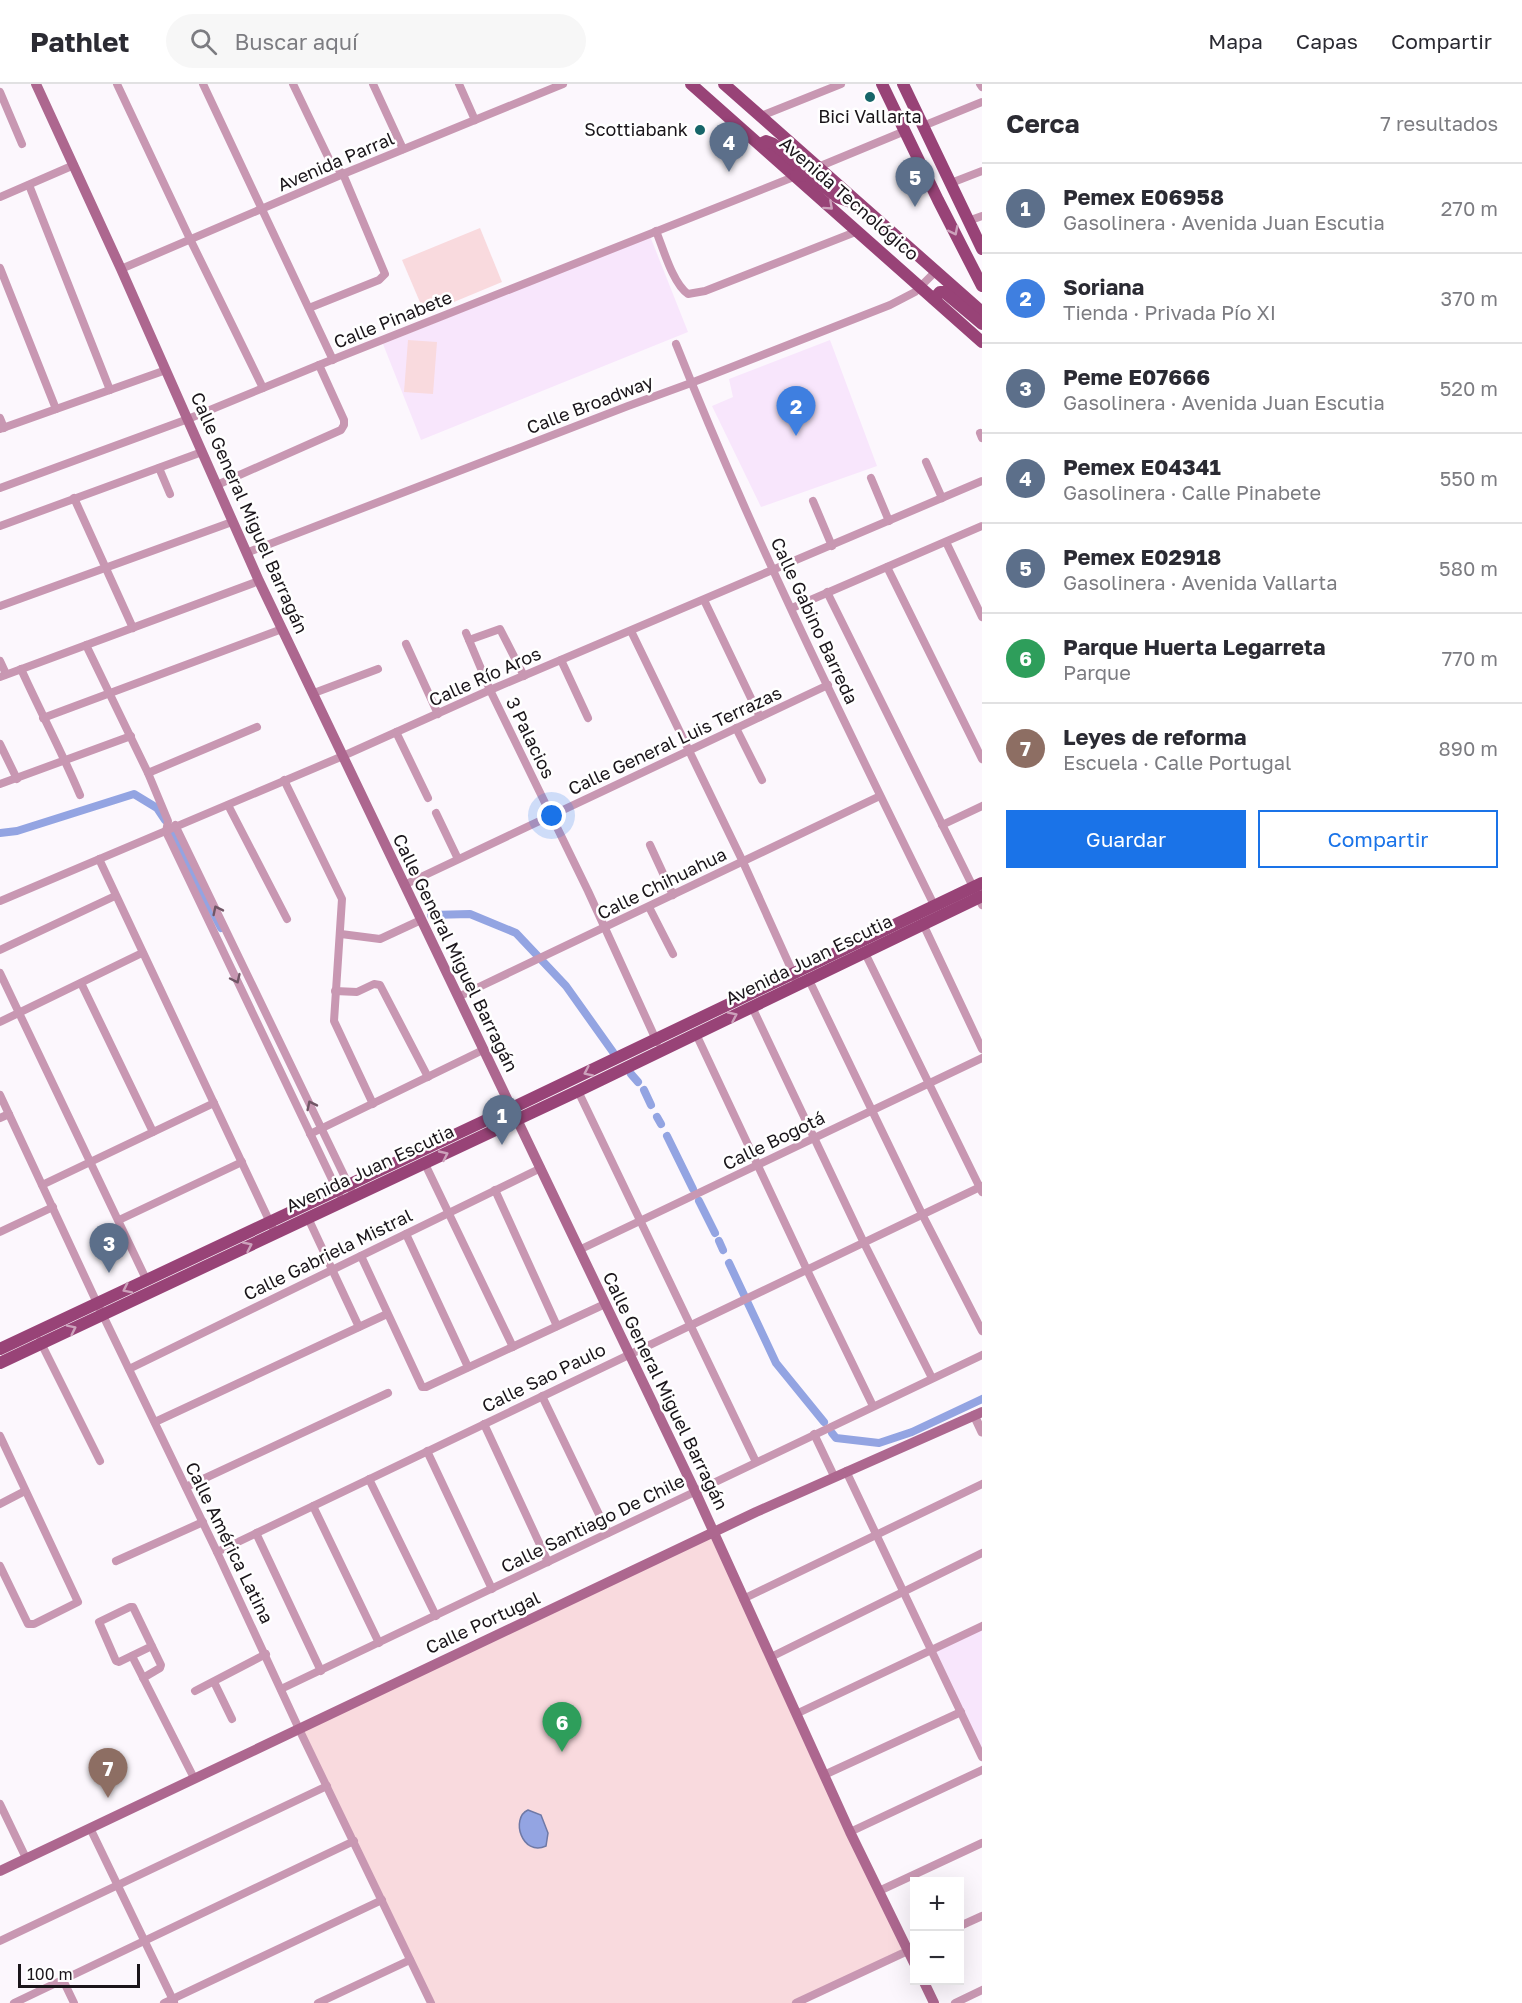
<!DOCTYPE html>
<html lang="es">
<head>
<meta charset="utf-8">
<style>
	body { margin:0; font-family:"Golos Text",sans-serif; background:#f7f7f7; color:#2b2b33 }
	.controls { position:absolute; right:18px; bottom:18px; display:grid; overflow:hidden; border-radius:0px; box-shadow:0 6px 24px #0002 }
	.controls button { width:54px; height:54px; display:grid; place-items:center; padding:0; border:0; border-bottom:2px solid #e1e1e2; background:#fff; color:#2b2b33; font:30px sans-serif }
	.scale { position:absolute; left:18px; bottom:15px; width:122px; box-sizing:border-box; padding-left:6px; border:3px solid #1a151a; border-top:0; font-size:16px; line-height:21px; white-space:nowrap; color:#1a151a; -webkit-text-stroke:4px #fff; paint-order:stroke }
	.you { position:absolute; left:552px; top:732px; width:21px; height:21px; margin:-15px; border:4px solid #fff; border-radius:50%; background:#1a73e8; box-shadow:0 0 0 9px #1a73e833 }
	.badge { display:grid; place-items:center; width:39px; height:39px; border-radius:50%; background:#1a73e8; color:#fff; font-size:20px; font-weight:700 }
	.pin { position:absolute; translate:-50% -50px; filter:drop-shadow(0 2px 3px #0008) }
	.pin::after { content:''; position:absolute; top:32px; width:21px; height:18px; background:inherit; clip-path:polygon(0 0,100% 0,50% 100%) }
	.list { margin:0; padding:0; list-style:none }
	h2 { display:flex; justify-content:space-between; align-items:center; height:78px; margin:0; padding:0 24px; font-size:26px }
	h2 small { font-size:20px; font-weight:400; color:#7c7c81 }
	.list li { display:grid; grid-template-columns:39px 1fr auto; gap:18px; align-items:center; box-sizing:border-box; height:90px; padding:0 24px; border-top:2px solid #e1e1e2 }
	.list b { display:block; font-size:22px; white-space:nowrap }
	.list p { margin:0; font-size:20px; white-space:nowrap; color:#7c7c81 }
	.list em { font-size:20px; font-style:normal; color:#7c7c81 }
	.actions { display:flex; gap:12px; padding:18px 24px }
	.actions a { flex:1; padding:14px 0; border:2px solid #1a73e8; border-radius:0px; text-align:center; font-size:21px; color:#1a73e8 }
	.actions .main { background:#1a73e8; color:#fff }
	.icon { flex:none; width:33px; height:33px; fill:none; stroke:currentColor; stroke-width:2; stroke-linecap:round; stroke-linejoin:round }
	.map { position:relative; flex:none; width:982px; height:1919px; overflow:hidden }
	header { display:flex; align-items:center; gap:36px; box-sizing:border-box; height:84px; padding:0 30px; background:#fff; border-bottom:2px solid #e1e1e2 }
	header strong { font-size:28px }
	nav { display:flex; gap:33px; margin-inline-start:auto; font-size:21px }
	.search { width:420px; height:54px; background:#f7f7f7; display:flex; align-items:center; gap:15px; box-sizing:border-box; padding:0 21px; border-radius:33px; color:#7c7c81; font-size:22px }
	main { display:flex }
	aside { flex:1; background:#fff }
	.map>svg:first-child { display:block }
	.built { fill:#f8e6fc }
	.green { fill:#f9dade }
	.water { fill:#93a4e2; stroke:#6f79a6; stroke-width:1.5 }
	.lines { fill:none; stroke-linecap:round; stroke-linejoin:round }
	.canal { stroke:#93a4e2; stroke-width:8 }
	.minor { stroke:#c897b2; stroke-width:8 }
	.tertiary { stroke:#c897b2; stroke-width:9 }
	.secondary { stroke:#ad678f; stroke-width:10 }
	.primary { stroke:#984377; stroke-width:12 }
	.oneway { stroke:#cca1bb }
	.oneway2 { stroke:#715666 }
	.poi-dot { fill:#166569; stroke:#fff; stroke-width:2 }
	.labels { text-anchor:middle; stroke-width:5; stroke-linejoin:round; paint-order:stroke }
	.poi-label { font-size:18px; fill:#1a151a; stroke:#fff }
	.street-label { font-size:18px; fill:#1a151a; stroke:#fff }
</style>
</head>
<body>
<header>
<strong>Pathlet</strong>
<div class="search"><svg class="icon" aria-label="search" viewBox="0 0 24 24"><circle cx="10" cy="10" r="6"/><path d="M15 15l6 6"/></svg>Buscar aquí</div>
<nav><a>Mapa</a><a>Capas</a><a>Compartir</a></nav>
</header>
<main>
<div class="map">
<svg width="982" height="1919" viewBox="0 0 982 1919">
	<rect width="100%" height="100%" fill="#fcf7fd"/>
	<g class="built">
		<polygon points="650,152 688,248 421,356 383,260"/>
		<polygon points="830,256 877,382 761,423 712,322 733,313 729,295"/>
		<polygon points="982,1542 982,1674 931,1566"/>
	</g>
	<g class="green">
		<polygon points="480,144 502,198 425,230 402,176"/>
		<polygon points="408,256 437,258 433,310 404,308"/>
		<polygon points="714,1448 909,1866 796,1919 431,1919 299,1645"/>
	</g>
	<path class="water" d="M528,1726L541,1731L548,1749L546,1762C522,1773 510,1734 528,1726Z"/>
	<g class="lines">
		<g class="canal">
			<polyline points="170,746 221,844"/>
			<polyline points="0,749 17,747 134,710 157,724 165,736"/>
			<polyline points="431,831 470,830 516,849 566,902 613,968"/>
			<polyline points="631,990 638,998"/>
			<polyline points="644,1006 651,1021"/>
			<polyline points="657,1033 661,1040"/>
			<polyline points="667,1052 693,1105"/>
			<polyline points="699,1117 715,1149"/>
			<polyline points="719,1157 723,1166"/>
			<polyline points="729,1179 776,1279 824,1338"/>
			<polyline points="832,1349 836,1354 879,1359 912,1348 982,1315"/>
		</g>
		<g class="minor">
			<polyline points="117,0 190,155 263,304"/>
			<polyline points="203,0 333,276"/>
			<polyline points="293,0 330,77 343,90 385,190 379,196 309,224"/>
			<polyline points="373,0 403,65"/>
			<polyline points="459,0 475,36"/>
			<polyline points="980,0 982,3"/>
			<polyline points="0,8 22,60"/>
			<polyline points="761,32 841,0"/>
			<polyline points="923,42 982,18"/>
			<polyline points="818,83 905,47"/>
			<polyline points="951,99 982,87"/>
			<polyline points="29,101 110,306"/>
			<polyline points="0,113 74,81"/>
			<polyline points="968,137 982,132"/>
			<path d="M656,147C663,164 673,200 688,210L705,207L858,147"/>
			<polyline points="0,184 56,325"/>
			<polyline points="121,185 343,90 563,0"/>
			<path d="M676,260C752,452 844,638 935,823"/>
			<polyline points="0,334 4,344"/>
			<polyline points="0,345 166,286"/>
			<polyline points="980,349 982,354"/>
			<polyline points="926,378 942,414"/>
			<polyline points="159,384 170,410"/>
			<polyline points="871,394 889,437"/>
			<polyline points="217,401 341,346 344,341 344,336 319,281"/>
			<polyline points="0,404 188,335 319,281 796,92"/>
			<polyline points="74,414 133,544"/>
			<polyline points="813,417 832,462"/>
			<polyline points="0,442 202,368"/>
			<polyline points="946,458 982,533"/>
			<polyline points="246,469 628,322 691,299 890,221 915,208 936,187"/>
			<polyline points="887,483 982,675"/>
			<polyline points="827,508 982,821"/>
			<polyline points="704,516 760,633"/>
			<polyline points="0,522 232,438"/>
			<polyline points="792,524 982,442"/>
			<polyline points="631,547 743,778 798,900"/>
			<polyline points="466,549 490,606 588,807 657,958"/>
			<polyline points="469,556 500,545 524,592"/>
			<polyline points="406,560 438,630"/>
			<polyline points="86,561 148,689 168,737 166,748 170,756 339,1110"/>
			<polyline points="561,576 588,634"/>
			<polyline points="0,577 6,590"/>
			<path d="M21,585C40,627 62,668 80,711"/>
			<polyline points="0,593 259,497"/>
			<polyline points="314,609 378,585"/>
			<polyline points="43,634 282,545"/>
			<polyline points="736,644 762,696"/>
			<polyline points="396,648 428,714"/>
			<polyline points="0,660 17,695"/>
			<polyline points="148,689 257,643"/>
			<polyline points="284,696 342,815 334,937 373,1020"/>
			<polyline points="0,700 131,652"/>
			<polyline points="228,721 287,835"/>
			<polyline points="436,729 458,775"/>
			<polyline points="175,741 354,1112"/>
			<polyline points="942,741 982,722"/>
			<polyline points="650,761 673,811"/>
			<polyline points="99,775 275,1149"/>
			<polyline points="404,801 828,601"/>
			<polyline points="0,817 343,672 490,606 982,397"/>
			<polyline points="649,823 673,870"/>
			<polyline points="923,840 982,965"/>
			<polyline points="341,850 380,855 421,836"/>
			<polyline points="0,866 115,812"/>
			<polyline points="865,869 982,1108"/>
			<polyline points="0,889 146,1195"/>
			<polyline points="808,894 922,1130 982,1247"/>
			<polyline points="81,899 153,1048"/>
			<polyline points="335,907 357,908 374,900 380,901 428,993"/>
			<polyline points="458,913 880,712"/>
			<polyline points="752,923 864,1159 932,1294"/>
			<polyline points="0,938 142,869"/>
			<polyline points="696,950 807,1186 873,1322"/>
			<polyline points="578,1007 756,1378"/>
			<polyline points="0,1011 97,1219 217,1468 299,1645 431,1919"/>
			<polyline points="0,1034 9,1030"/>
			<polyline points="310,1050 483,966"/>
			<polyline points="425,1080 513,1263"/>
			<polyline points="42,1101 214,1019"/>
			<polyline points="495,1106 557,1242"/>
			<polyline points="308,1134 359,1243"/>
			<polyline points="119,1136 242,1078"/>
			<polyline points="0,1148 53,1123"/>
			<polyline points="406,1150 468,1283"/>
			<polyline points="579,1166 982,974"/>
			<polyline points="361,1172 422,1303 426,1303 605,1220"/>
			<polyline points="40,1257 100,1377"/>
			<polyline points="129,1285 541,1084"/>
			<polyline points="542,1312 608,1449"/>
			<polyline points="155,1338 387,1230"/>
			<polyline points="484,1340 548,1478"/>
			<polyline points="814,1350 834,1392"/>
			<polyline points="0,1352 78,1518 34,1540 28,1540 0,1482"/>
			<polyline points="427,1367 492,1505"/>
			<polyline points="846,1387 982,1673"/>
			<polyline points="369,1395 436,1532"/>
			<polyline points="186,1403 388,1309"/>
			<polyline points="0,1420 25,1407"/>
			<polyline points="313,1422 379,1559"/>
			<polyline points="256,1449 321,1587"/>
			<polyline points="217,1468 982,1102"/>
			<polyline points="116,1477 203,1438"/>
			<polyline points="743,1515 982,1400"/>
			<polyline points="132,1572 194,1694"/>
			<polyline points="771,1573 982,1469"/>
			<polyline points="143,1594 160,1584 161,1581 133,1523 130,1523 99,1538 116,1577 119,1578 152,1562"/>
			<polyline points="214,1598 232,1635"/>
			<polyline points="281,1605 982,1271"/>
			<polyline points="195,1607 266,1570"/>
			<polyline points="796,1630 982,1542"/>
			<polyline points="824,1691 961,1628"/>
			<polyline points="0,1720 26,1774"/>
			<polyline points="90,1744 174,1918"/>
			<polyline points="850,1748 982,1686"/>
			<polyline points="879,1807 982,1759"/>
			<polyline points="960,1842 982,1832"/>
			<polyline points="0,1857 327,1702"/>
			<polyline points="63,1896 74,1919"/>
			<polyline points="14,1919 354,1757"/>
			<polyline points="164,1919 382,1816"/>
			<polyline points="318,1919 410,1876"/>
			<polyline points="796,1919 914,1864"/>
			<polyline points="955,1919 982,1906"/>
		</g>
		<polyline class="tertiary" points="974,1331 982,1348"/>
		<g class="secondary">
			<polyline points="36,0 121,185 259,497 695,1407 850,1748 914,1879"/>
			<polyline points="0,1787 756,1428 982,1328"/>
			<polyline points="923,1896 934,1919"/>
		</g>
		<g class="primary">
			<polyline points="691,0 982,258"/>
			<polyline points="724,0 982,228"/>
			<polyline points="882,0 938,116 982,202"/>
			<polyline points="903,0 982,165"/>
			<path d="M760,60L766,57C786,62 794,89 817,83"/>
			<polyline points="796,92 809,91 837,113 854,119"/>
			<polyline points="934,215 940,208 944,208 982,240"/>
			<polyline points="0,1265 512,1024 982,799"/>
			<polyline points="0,1279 578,1007 982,812"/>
		</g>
	</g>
	<defs><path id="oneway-chevron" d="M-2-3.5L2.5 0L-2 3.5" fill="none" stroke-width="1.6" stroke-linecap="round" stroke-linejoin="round" transform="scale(1.5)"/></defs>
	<g class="oneway">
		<use href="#oneway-chevron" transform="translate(829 122) rotate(42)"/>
		<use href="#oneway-chevron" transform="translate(954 147) rotate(63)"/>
		<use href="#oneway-chevron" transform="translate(733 932) rotate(-25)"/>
		<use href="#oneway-chevron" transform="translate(588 988) rotate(155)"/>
		<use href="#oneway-chevron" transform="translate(444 1071) rotate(-25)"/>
		<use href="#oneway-chevron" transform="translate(248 1162) rotate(-25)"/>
		<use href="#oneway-chevron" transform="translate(127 1205) rotate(154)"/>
		<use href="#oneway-chevron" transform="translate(72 1245) rotate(-26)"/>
	</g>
	<g class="oneway2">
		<use href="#oneway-chevron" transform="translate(217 826) rotate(-116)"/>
		<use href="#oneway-chevron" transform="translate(236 895) rotate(65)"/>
		<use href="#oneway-chevron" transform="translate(311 1021) rotate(-116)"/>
	</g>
	<g class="poi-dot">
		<circle cx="870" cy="13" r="6"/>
		<circle cx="700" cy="46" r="6"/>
	</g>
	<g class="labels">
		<g class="poi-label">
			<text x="870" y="39">Bici Vallarta</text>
			<text x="688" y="52" text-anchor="end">Scottiabank</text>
		</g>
		<g class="street-label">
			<text transform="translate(336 78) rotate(-23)" y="6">Avenida Parral</text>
			<text transform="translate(849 115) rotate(41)" y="6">Avenida Tecnológico</text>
			<text transform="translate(393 236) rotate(-22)" y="6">Calle Pinabete</text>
			<text transform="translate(590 321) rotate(-21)" y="6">Calle Broadway</text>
			<text transform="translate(249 429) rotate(66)" y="6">Calle General Miguel Barragán</text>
			<text transform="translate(814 537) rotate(65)" y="6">Calle Gabino Barreda</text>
			<text transform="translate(485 593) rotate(-24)" y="6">Calle Río Aros</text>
			<text transform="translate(530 654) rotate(64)" y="6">3 Palacios</text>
			<text transform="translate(675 657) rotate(-25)" y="6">Calle General Luis Terrazas</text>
			<text transform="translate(662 800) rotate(-26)" y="6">Calle Chihuahua</text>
			<text transform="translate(455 869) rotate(64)" y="6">Calle General Miguel Barragán</text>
			<text transform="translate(809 876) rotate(-26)" y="6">Avenida Juan Escutia</text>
			<text transform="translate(774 1057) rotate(-26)" y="6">Calle Bogotá</text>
			<text transform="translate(370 1085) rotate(-25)" y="6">Avenida Juan Escutia</text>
			<text transform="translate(328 1171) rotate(-26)" y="6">Calle Gabriela Mistral</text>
			<text transform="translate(544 1294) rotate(-26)" y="6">Calle Sao Paulo</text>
			<text transform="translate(665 1307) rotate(64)" y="6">Calle General Miguel Barragán</text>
			<text transform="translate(593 1440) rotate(-26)" y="6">Calle Santiago De Chile</text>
			<text transform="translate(229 1459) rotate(64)" y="6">Calle América Latina</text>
			<text transform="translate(483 1539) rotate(-25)" y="6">Calle Portugal</text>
		</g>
	</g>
</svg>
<div class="controls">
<button>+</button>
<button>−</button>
</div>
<div class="scale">100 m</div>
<div class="you"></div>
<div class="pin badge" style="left:502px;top:1061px;background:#5c6f8a">1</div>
<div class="pin badge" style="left:796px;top:352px;background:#3f7fe0">2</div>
<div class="pin badge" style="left:109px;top:1189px;background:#5c6f8a">3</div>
<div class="pin badge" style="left:729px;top:88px;background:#5c6f8a">4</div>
<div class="pin badge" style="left:915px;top:123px;background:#5c6f8a">5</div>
<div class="pin badge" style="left:562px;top:1668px;background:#2e9e5b">6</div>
<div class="pin badge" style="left:108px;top:1714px;background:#8d6e63">7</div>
</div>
<aside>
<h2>Cerca<small>7 resultados</small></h2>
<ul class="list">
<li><span class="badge" style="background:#5c6f8a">1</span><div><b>Pemex E06958</b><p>Gasolinera · Avenida Juan Escutia</p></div><em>270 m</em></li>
<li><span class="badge" style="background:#3f7fe0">2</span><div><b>Soriana</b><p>Tienda · Privada Pío XI</p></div><em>370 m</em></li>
<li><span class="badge" style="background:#5c6f8a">3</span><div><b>Peme E07666</b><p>Gasolinera · Avenida Juan Escutia</p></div><em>520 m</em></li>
<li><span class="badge" style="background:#5c6f8a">4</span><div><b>Pemex E04341</b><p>Gasolinera · Calle Pinabete</p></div><em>550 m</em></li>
<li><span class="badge" style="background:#5c6f8a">5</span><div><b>Pemex E02918</b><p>Gasolinera · Avenida Vallarta</p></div><em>580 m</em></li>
<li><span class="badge" style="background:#2e9e5b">6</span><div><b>Parque Huerta Legarreta</b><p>Parque</p></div><em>770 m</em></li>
<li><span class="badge" style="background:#8d6e63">7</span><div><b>Leyes de reforma</b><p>Escuela · Calle Portugal</p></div><em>890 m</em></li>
</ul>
<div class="actions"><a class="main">Guardar</a><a>Compartir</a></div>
</aside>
</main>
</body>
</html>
